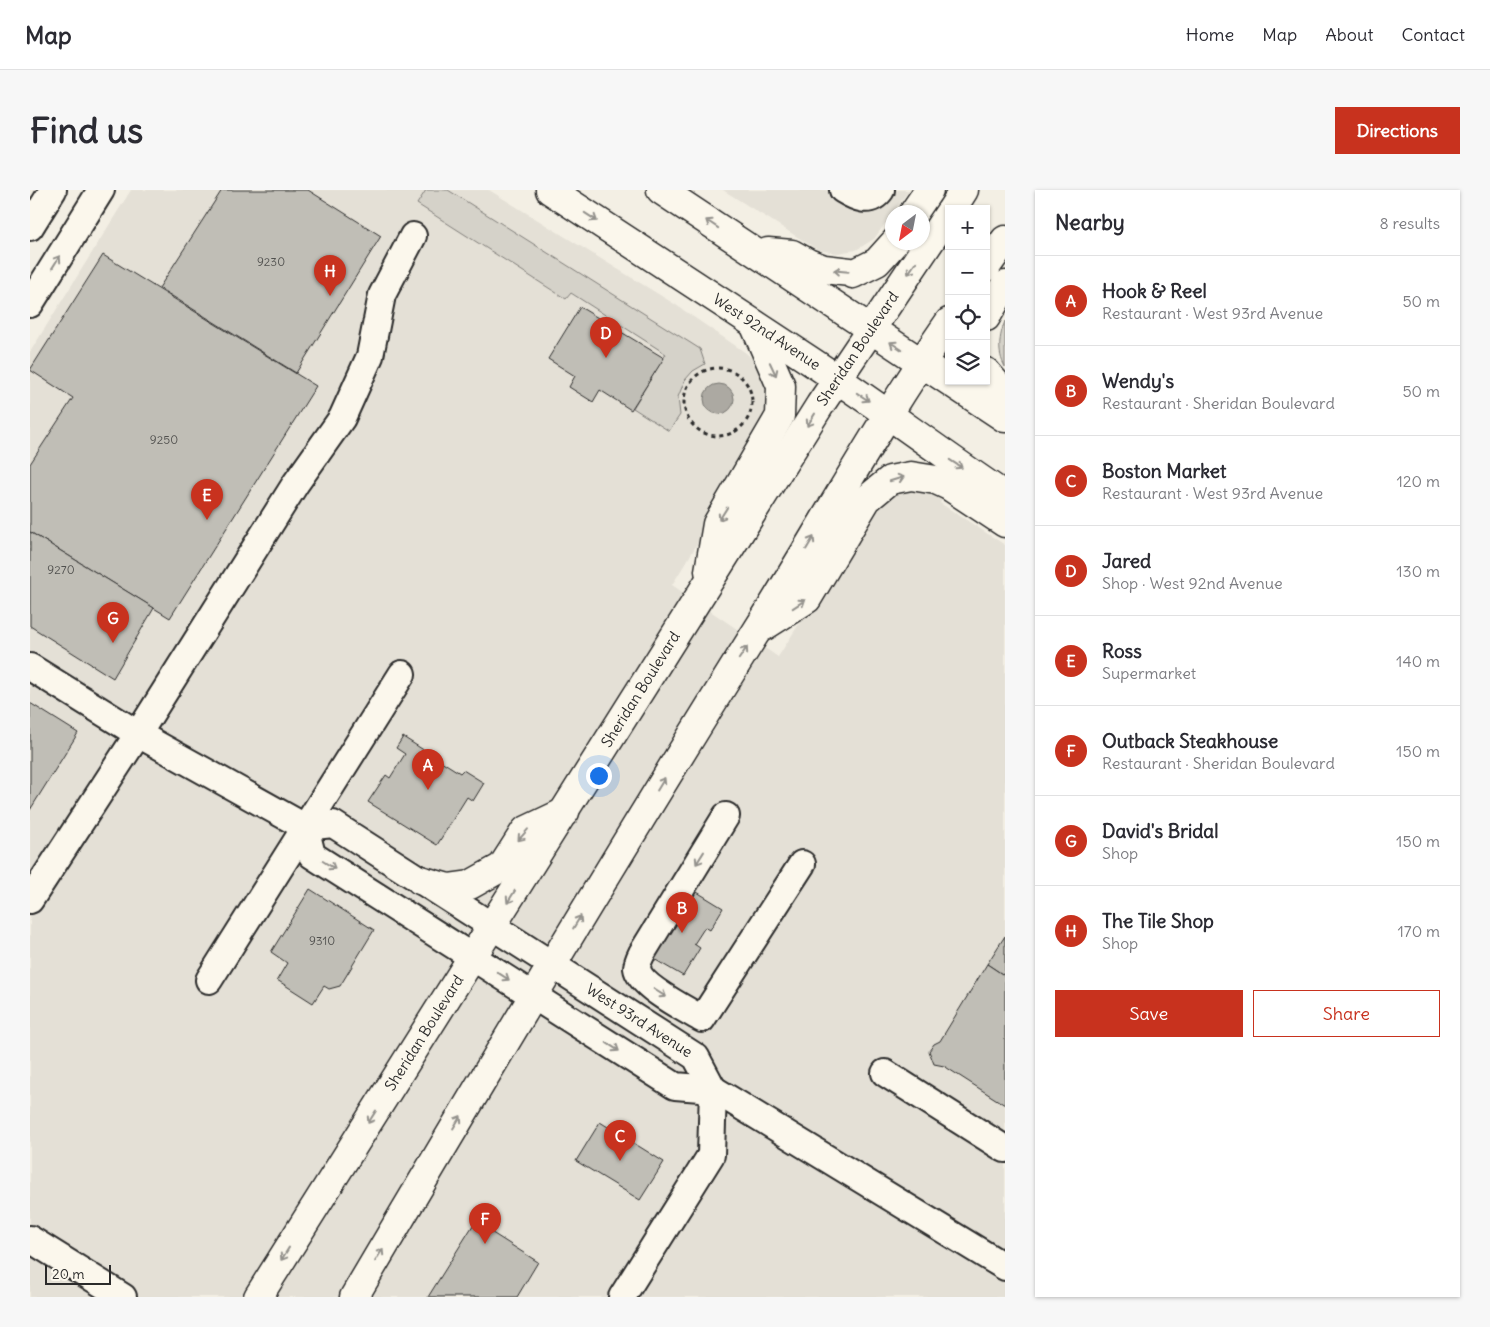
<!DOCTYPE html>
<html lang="en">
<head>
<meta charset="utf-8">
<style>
	body { margin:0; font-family:Delius,sans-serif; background:#f7f7f7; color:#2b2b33 }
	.controls { position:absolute; right:15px; top:15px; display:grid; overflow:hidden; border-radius:0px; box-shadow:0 1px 4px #0004 }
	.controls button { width:45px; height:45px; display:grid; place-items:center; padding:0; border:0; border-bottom:1px solid #e1e1e2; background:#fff; color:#2b2b33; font:25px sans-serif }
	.compass { position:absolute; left:855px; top:15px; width:45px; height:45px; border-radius:50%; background:#fff; box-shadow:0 1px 4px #0004; rotate:212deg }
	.scale { position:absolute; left:15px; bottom:12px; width:66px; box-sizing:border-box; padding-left:5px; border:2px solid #2b2b2b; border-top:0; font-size:14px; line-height:18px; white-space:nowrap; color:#2b2b2b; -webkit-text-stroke:4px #fbf7ec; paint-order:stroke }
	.you { position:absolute; left:568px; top:585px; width:18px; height:18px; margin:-12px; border:4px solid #fff; border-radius:50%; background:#1a73e8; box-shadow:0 0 0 8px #1a73e833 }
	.badge { display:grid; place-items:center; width:32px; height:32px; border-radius:50%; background:#c8321e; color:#fff; font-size:16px; font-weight:700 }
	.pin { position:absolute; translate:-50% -41px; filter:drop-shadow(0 1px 2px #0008) }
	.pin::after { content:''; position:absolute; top:26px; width:18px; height:15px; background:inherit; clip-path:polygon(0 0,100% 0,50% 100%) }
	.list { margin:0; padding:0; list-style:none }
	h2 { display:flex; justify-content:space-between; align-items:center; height:65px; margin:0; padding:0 20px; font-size:21px }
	h2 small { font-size:16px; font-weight:400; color:#7c7c81 }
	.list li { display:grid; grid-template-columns:32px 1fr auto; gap:15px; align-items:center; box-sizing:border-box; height:90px; padding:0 20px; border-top:1px solid #e1e1e2 }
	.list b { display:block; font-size:19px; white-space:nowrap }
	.list p { margin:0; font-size:16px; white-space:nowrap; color:#7c7c81 }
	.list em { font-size:16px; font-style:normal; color:#7c7c81 }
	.actions { display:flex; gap:10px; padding:15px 20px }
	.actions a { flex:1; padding:11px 0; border:1px solid #c8321e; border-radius:0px; text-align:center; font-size:18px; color:#c8321e }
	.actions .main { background:#c8321e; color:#fff }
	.icon { flex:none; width:28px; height:28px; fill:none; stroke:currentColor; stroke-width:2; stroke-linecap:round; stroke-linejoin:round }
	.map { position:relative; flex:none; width:975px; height:1107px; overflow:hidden; border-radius:0px }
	header { display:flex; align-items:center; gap:30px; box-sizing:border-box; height:70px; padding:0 25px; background:#fff; border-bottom:1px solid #e1e1e2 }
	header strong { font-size:24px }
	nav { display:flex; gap:28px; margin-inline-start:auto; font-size:18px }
	.intro { display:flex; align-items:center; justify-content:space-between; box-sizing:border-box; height:120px; padding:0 30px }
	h1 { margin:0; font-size:35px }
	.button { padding:12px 22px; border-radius:0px; background:#c8321e; color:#fff; font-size:18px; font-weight:700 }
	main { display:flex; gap:30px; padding:0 30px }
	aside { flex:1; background:#fff; border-radius:0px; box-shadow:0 1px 4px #0004 }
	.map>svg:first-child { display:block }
	.built { fill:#e4e0d6 }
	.green { fill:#d5d2c9; stroke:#807e7a }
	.water { fill:#aca9a2; stroke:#787772 }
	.building { fill:#c0beb6; stroke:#2b2b2b }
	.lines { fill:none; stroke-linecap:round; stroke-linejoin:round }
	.minor-casing { stroke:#2b2b2b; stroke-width:30 }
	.major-casing { stroke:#2b2b2b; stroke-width:31 }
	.path { stroke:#2b2b2b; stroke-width:3; stroke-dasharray:4 4; stroke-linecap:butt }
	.minor { stroke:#fbf7ec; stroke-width:26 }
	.major { stroke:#fbf7ec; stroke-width:28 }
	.oneway { stroke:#93918c }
	.labels { text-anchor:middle; stroke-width:5; stroke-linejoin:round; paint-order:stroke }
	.number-label { font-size:12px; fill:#50504e }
	.street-label { font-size:15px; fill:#2b2b2b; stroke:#fbf7ec }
</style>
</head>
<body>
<header>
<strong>Map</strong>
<nav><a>Home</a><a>Map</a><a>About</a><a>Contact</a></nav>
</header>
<div class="intro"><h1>Find us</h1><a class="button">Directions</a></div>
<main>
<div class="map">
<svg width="975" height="1107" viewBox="0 0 975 1107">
	<rect width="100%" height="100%" fill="#f3efe4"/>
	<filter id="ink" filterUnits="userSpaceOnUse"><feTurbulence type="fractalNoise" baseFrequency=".02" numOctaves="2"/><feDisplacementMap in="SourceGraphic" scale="10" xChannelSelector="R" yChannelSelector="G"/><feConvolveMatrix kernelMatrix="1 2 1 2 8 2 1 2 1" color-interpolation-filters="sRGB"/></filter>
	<g filter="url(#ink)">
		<g class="built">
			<polygon points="101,0 459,0 646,115 716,163 733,179 743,199 727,257 642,395 748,467 844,316 872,297 916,303 910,313 975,355 975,1107 0,1107 0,162"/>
			<polygon points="693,0 879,0 844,49 826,60 807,63 788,60"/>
		</g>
		<g class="green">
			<polygon points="396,0 418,0 670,159 675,174 663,181 655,190 648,207 650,225 639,241 603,218 636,164 541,103 536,109 387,14"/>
			<path d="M975,131V177C967,162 969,147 975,131Z"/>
		</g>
		<circle class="water" cx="689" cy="209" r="15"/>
		<g class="building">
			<polygon points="192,0 278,0 351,46 266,183 129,98"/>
			<polygon points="73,65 286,196 140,428 0,342 0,274 43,208 0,180"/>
			<polygon points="550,117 634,168 601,220 570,200 563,212 539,197 545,186 518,169"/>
			<polygon points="0,342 124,418 83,488 0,436"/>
			<polygon points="0,513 48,543 0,620"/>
			<polygon points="373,547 430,583 433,580 454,593 443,611 437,607 407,655 338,612 356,585 360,588 375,564 366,558"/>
			<polygon points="280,699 344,740 310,796 299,799 294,796 283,813 247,790 257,773 241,762"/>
			<polygon points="662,699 693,718 680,740 675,737 664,754 670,758 653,786 624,769 636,749 632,747"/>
			<polygon points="975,746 975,786 957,774"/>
			<polygon points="957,774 975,786 975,915 914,876 904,874 899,861 904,854 910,851"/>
			<polygon points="570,932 634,972 610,1010 546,971"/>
			<polygon points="445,1032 508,1072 487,1107 398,1107"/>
		</g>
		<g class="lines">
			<defs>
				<g id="minor">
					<path d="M813,0C826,8 840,15 851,0"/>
					<polyline points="0,37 23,0"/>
					<polyline points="0,114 71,0"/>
					<polyline points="0,477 108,544 275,637"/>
					<path d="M696,626L612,763C610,767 607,774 607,778C609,796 657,820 672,829L772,674"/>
					<polyline points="275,637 282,665 645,896 683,899 975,1077"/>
					<path id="s1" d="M275,637L303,634L666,867L683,899"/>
					<polyline points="0,710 108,544 266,293 312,228 340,166 352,105 383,46"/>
					<polyline points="179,790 372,484"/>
					<polyline points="855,883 975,959"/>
					<polyline points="0,1049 93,1107"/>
					<polyline points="592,1107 681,965 683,899"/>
				</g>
				<g id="major">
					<path id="s2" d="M520,0C607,57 693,113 779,170C846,214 909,262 975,306"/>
					<polyline points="631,0 975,228"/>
					<polyline points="922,19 934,0"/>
					<polyline points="884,22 899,0"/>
					<polyline points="738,62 762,64 778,73 794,79 820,82 823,84 847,72 865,52"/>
					<polyline points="956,77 975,50"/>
					<polyline points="956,127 975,95"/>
					<polyline points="956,182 975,204"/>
					<polyline points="679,381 687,334 750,226 751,196 724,134"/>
					<polyline points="733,437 777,409 837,309 860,290 881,286 906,290 919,296 975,333"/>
					<polyline points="390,690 418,698 440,695 472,677 495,641 535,622"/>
					<path id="s3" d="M228,1107L790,215L919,23"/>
					<path d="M324,1107C456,883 590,660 728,439C792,337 850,231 919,132"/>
				</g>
			</defs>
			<use href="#minor" class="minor-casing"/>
			<use href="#major" class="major-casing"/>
			<circle class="path" cx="688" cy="212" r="34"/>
			<use href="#minor" class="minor"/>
			<use href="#major" class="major"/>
		</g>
		<defs><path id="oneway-shaft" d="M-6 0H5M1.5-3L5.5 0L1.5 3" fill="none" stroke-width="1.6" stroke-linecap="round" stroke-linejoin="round" transform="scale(1.25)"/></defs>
		<g class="oneway">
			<use href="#oneway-shaft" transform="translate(561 27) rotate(33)"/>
			<use href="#oneway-shaft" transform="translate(682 34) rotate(-146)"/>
			<use href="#oneway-shaft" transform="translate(26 72) rotate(-58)"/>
			<use href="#oneway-shaft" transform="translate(882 78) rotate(124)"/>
			<use href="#oneway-shaft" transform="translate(811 81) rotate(-175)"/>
			<use href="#oneway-shaft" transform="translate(866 156) rotate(-146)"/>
			<use href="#oneway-shaft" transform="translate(743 179) rotate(65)"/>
			<use href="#oneway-shaft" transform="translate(833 207) rotate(34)"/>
			<use href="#oneway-shaft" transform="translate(781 230) rotate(122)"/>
			<use href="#oneway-shaft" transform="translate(926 274) rotate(33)"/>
			<use href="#oneway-shaft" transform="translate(867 289) rotate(-17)"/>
			<use href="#oneway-shaft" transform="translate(693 324) rotate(122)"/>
			<use href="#oneway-shaft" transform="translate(780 353) rotate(-59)"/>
			<use href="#oneway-shaft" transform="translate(769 414) rotate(-33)"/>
			<use href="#oneway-shaft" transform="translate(713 463) rotate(-56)"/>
			<use href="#oneway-shaft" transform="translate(631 594) rotate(-59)"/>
			<use href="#oneway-shaft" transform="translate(493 645) rotate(131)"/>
			<use href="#oneway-shaft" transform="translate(670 668) rotate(122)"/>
			<use href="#oneway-shaft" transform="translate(299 675) rotate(32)"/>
			<use href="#oneway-shaft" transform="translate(481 707) rotate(122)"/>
			<use href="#oneway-shaft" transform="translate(547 732) rotate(-59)"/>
			<use href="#oneway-shaft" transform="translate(473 786) rotate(33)"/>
			<use href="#oneway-shaft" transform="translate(630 803) rotate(32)"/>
			<use href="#oneway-shaft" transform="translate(583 857) rotate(33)"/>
			<use href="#oneway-shaft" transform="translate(342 927) rotate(122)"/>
			<use href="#oneway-shaft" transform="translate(427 932) rotate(-59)"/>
			<use href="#oneway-shaft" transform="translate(255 1064) rotate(122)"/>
			<use href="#oneway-shaft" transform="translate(349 1065) rotate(-59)"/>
		</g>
	</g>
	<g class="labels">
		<g class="number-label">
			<text x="241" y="76">9230</text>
			<text x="134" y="254">9250</text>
			<text x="31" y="384">9270</text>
			<text x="292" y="755">9310</text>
		</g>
		<g class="street-label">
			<text dy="5" stroke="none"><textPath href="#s2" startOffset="259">West 92nd Avenue</textPath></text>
			<text dy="5" stroke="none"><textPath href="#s3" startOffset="1122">Sheridan Boulevard</textPath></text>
			<text dy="5" stroke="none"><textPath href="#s3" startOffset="718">Sheridan Boulevard</textPath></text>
			<text dy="5" stroke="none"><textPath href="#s1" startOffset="392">West 93rd Avenue</textPath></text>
			<text dy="5" stroke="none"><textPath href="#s3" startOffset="312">Sheridan Boulevard</textPath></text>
		</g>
	</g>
</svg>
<div class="controls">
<button>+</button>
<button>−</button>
<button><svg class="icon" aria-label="locate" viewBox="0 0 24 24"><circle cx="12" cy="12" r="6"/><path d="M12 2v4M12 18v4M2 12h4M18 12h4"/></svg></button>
<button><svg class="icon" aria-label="layers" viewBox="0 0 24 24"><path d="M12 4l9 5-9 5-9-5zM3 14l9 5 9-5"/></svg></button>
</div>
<svg class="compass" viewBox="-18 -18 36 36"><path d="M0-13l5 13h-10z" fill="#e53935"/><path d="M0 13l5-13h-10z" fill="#7c7c81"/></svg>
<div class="scale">20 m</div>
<div class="you"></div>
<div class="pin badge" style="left:398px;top:600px">A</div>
<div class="pin badge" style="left:652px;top:743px">B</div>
<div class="pin badge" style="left:590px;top:971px">C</div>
<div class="pin badge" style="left:576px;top:168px">D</div>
<div class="pin badge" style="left:177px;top:330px">E</div>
<div class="pin badge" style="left:455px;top:1054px">F</div>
<div class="pin badge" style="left:83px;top:453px">G</div>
<div class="pin badge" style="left:300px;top:106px">H</div>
</div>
<aside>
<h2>Nearby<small>8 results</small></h2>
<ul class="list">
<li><span class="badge">A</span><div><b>Hook &amp; Reel</b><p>Restaurant · West 93rd Avenue</p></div><em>50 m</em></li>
<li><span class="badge">B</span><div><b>Wendy's</b><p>Restaurant · Sheridan Boulevard</p></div><em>50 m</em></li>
<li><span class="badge">C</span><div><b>Boston Market</b><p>Restaurant · West 93rd Avenue</p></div><em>120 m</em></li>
<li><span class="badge">D</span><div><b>Jared</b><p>Shop · West 92nd Avenue</p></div><em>130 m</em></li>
<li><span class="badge">E</span><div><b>Ross</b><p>Supermarket</p></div><em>140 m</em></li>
<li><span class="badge">F</span><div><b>Outback Steakhouse</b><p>Restaurant · Sheridan Boulevard</p></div><em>150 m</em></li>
<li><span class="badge">G</span><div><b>David's Bridal</b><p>Shop</p></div><em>150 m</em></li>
<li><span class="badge">H</span><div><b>The Tile Shop</b><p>Shop</p></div><em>170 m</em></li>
</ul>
<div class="actions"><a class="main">Save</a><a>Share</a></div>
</aside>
</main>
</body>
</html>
